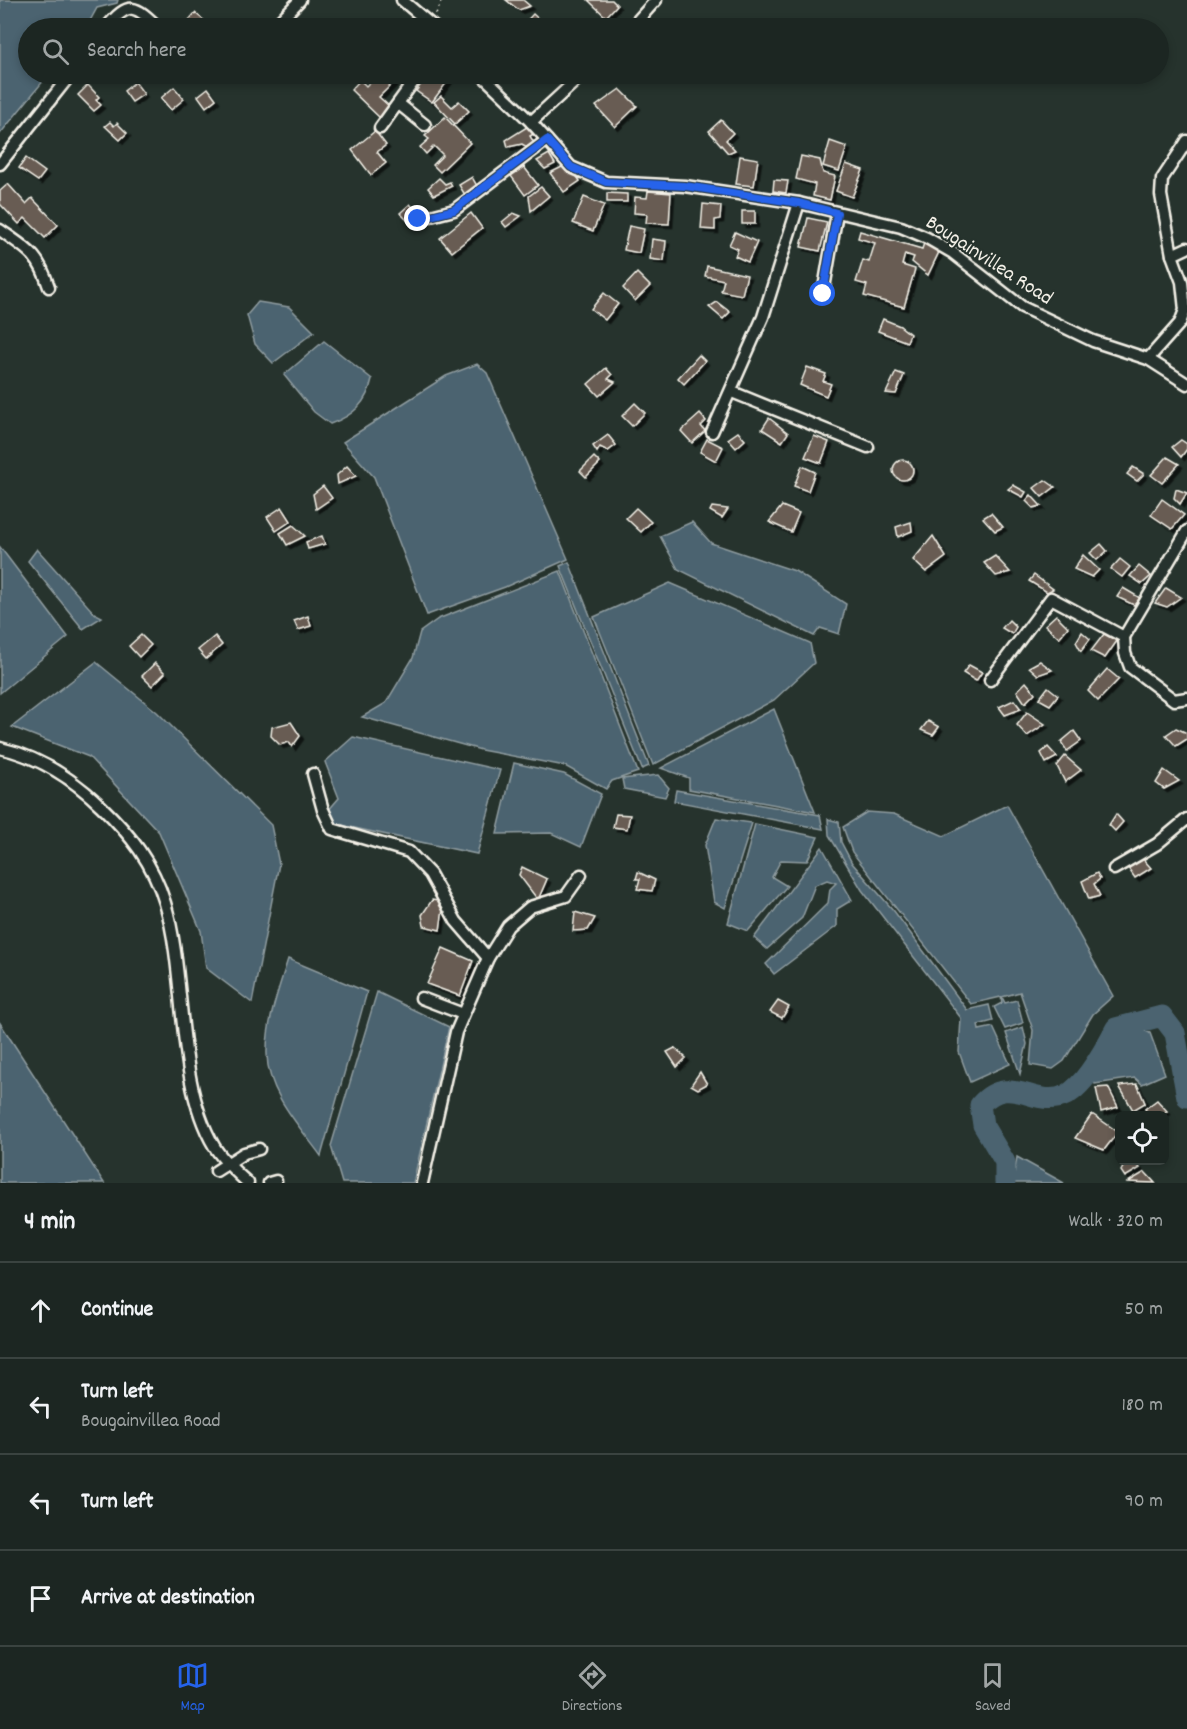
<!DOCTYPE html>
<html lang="en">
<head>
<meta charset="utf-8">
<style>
	body { margin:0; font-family:Dekko,sans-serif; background:#252e2a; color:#f1f3f6 }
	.controls { position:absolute; right:18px; bottom:18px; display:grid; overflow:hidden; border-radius:9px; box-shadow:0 3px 9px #0003 }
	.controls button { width:54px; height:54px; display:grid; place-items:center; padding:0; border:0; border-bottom:2px solid #3a4340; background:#1c2622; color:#f1f3f6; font:30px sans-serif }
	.stop { position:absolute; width:18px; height:18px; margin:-14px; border:4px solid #2563eb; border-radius:50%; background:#fff }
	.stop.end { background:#2563eb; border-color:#fff; box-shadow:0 2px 6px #0008 }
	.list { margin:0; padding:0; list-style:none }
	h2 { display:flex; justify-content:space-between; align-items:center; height:78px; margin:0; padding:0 24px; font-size:26px }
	h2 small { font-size:20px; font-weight:400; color:#a0a5a5 }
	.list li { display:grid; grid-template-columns:39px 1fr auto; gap:18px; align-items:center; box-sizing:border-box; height:96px; padding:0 24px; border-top:2px solid #3a4340 }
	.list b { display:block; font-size:22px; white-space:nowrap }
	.list p { margin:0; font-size:20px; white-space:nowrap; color:#a0a5a5 }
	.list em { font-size:20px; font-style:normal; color:#a0a5a5 }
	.icon { flex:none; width:33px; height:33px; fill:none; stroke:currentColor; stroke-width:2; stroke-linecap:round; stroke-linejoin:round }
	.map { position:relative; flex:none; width:1187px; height:1183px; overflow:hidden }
	.search { position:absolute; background:#1c2622; box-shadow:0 3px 9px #0003; left:18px; right:18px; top:18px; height:66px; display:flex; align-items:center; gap:15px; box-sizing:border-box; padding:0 21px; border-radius:33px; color:#a0a5a5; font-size:22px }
	.sheet { height:462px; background:#1c2622 }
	nav { display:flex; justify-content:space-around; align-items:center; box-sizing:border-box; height:84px; border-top:2px solid #3a4340; background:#1c2622; font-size:16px; color:#a0a5a5 }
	nav a { display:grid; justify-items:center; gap:3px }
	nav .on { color:#2563eb }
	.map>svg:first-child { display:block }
	.water { fill:#4c6470; stroke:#8f9ca0; stroke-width:1.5 }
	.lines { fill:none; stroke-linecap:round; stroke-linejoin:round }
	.river { stroke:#4c6470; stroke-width:21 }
	.building { fill:#675c52; stroke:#f4f1e8; stroke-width:1.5; filter:url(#shadow) }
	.minor-casing { stroke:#f4f1e8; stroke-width:15 }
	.path { stroke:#f4f1e8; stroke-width:2; stroke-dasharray:1.5 4.5; stroke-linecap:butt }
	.minor { stroke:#26332d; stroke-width:10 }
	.route { stroke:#2563eb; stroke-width:8 }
	.labels { text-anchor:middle; stroke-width:4.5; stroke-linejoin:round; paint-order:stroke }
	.street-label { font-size:21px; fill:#f4f1e8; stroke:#26332d }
</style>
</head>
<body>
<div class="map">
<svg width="1187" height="1183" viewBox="0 0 1187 1183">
	<defs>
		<filter id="shadow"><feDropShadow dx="3.5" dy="3.5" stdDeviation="0" flood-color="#0009"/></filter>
	</defs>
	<rect width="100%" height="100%" fill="#26332d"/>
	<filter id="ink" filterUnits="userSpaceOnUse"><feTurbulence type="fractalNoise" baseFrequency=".0167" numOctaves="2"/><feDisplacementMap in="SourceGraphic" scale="12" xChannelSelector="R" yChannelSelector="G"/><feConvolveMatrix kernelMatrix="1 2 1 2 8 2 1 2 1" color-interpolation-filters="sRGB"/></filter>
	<g filter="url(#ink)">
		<g class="water">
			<polygon points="0,0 118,0 117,3 97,8 86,28 28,28 28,74 49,74 0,134"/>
			<polygon points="258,302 289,307 314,332 273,363 255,344 247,315"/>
			<path d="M324,341L372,379C367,403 353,416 330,424L314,412L284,375Z"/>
			<polygon points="477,364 487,373 568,559 505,587 427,615 374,477 343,442 446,376"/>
			<polygon points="692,522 711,543 795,571 846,604 839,634 820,628 814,636 678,569 660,536"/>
			<polygon points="0,547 68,637 0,693"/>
			<polygon points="37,549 94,613 102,617 83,629 28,561"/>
			<polygon points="569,562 649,766 642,769 560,566"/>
			<polygon points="560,571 638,772 612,781 606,789 565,766 481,750 362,717 386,703 413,658 420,632 438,619"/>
			<polygon points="670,583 810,643 814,663 774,700 653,765 594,617"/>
			<polygon points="96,662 157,712 271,825 279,864 252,1003 206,968 201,931 159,832 89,757 12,727"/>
			<polygon points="774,709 815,812 689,789 689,778 661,768"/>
			<polygon points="353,737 500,770 477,854 331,823 327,812 339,798 325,762"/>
			<polygon points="514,763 564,774 601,794 581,847 551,833 497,834"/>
			<polygon points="658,775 669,788 665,797 624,789 622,779"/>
			<polygon points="676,790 820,815 823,829 674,801"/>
			<polygon points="1007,805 1113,996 1093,1014 1064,1061 1053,1069 1030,1065 1033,1030 1020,992 1002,997 1005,1003 1017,1000 1023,1023 1005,1029 994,1007 1002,1003 1001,997 971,1004 852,852 843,827 867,812 894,814 944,836"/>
			<polygon points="716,818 752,823 725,908 714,902 705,845"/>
			<polygon points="828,819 839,822 841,842 852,863 894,911 967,1010 989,1005 993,1021 978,1025 979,1030 993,1027 1010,1064 970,1082 959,1052 961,1018 862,890 829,835"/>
			<polygon points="755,824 818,837 807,861 781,860 772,877 787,886 748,931 728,923"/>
			<polygon points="822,847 852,900 837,909 837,926 774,974 766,964 828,903 830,889 836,883 827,880 815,885 802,918 767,949 754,938"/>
			<path d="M288,959L367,992L321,1156C300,1127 267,1092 267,1054C266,1023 279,988 288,959Z"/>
			<polygon points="377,992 449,1027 413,1183 342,1183 331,1146"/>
			<polygon points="0,1023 104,1183 0,1183"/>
			<polygon points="1023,1027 1027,1044 1020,1074 1006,1033"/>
			<polygon points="1139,1028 1150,1033 1165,1074 1142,1084 1135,1078 1095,1084 1093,1079 1121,1034"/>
			<polygon points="1017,1157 1064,1183 1013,1183"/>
		</g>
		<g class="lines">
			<path class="river" d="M1005,1183V1162L983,1125L980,1105C1010,1071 1035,1110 1066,1095C1086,1085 1106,1047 1116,1028L1162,1016L1175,1033L1187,1097"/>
		</g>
		<g class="building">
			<polygon points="506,0 523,0 530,6 519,10"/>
			<polygon points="588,0 612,0 617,5 606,17"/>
			<polygon points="195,13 206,22 200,28 183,27"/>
			<polygon points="533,14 548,28 520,28"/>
			<polygon points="378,74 387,74 395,81 379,97 390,107 380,118 351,90 360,80 366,86"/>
			<polygon points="429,74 453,74 432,102 416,91"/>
			<polygon points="135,82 144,94 132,102 124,91"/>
			<polygon points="88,85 99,97 96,100 101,105 94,111 78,95"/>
			<polygon points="174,87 184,99 171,110 161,98"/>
			<polygon points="208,88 216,99 206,107 198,96"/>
			<polygon points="620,89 637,106 615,127 596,106"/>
			<polygon points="441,96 452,107 459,101 469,111 455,124 434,102"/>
			<polygon points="445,117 470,143 440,172 433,165 443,155 434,146 426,154 420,147 429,139 425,136"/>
			<polygon points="721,120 733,133 726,140 735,150 728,153 709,131"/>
			<polygon points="110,122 114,126 117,123 127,133 120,140 105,126"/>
			<polygon points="530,125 535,133 530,136 534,143 527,147 522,144 508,147 506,140"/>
			<polygon points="375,131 386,145 377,152 386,163 371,175 352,150"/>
			<polygon points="830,141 847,147 839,171 823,166"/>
			<polygon points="549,154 555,164 545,169 537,161"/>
			<polygon points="740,156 758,159 754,186 736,184"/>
			<polygon points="801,156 820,160 823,173 835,176 830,200 813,196 815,184 796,179"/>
			<polygon points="26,158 45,172 38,181 19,168"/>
			<polygon points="568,164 580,181 564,192 550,173"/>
			<polygon points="846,164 863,170 852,197 836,191"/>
			<polygon points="524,167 538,185 525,195 511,176"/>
			<polygon points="472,177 478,188 465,195 459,185"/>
			<polygon points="439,178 445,184 450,182 452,186 434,195 428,188"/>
			<polygon points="774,180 788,181 786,193 773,191"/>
			<polygon points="8,184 26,204 32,198 58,225 45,238 25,218 19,224 0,204 0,191"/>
			<polygon points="541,187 549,196 531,211 529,196"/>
			<polygon points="648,191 671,193 669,224 646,223 647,214 634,213 635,197 647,198"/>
			<polygon points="607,193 627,194 627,202 607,202"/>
			<polygon points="584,197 604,205 593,231 573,223"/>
			<polygon points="410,204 417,212 408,221 400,213"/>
			<polygon points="703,204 721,206 720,219 715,220 715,230 701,229"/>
			<rect x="742" y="211" width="13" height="13"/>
			<polygon points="471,213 482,228 452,252 440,238"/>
			<polygon points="513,213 521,216 506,227 502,222"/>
			<polygon points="808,218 827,222 820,251 801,247"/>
			<polygon points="629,226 644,229 639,253 624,250"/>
			<polygon points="860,231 922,249 924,243 939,252 928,275 912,262 914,257 905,254 902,265 915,269 904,307 864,296 867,285 856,282 863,260 869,262 875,243 858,238"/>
			<polygon points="735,232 757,242 748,262 735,256 738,249 729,245"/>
			<polygon points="652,239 666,241 664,261 650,259"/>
			<polygon points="707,266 747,275 742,295 721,291 724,280 705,276"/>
			<polygon points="637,273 650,286 635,301 623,288"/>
			<polygon points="604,293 618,304 605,320 591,309"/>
			<polygon points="717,302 730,312 723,319 709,307"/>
			<polygon points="883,319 900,326 910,334 907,342 878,331"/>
			<polygon points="699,355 705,361 684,384 678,378"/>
			<polygon points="807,367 826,374 823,381 831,384 826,396 800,385"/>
			<polygon points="606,368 612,375 608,379 615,382 599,396 588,384"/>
			<polygon points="896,372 904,375 896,394 886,393"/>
			<polygon points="635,403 645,413 632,426 622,416"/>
			<polygon points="700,414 706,421 701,426 705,431 692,443 681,431"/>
			<polygon points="769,418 788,433 782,442 762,429"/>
			<polygon points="738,432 745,440 736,448 728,439"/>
			<polygon points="608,435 616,445 608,451 600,447 597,452 593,446"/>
			<polygon points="814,436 829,442 821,463 805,457"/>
			<polygon points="707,439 723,447 716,461 700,452"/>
			<polygon points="1181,440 1187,444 1187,449 1181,457 1172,447"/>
			<polygon points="594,457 600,463 586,477 580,471"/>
			<polygon points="1167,457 1179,464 1162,483 1151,475"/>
			<circle cx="903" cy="470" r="10"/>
			<polygon points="347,466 356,476 338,484 337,475"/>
			<polygon points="802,466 815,472 808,491 794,486"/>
			<polygon points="1133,467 1144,474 1137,481 1127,474"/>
			<polygon points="1045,480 1055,487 1042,497 1034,488"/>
			<polygon points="1013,485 1026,492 1023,497 1008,489"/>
			<polygon points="323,486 332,498 316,509 313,494"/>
			<polygon points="1176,489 1187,493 1180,504 1174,498"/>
			<polygon points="1031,495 1041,506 1033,508 1026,501"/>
			<polygon points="1162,499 1184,515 1172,529 1151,515"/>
			<polygon points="782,506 799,513 791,532 769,522"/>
			<polygon points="282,507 291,521 276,531 267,517"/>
			<polygon points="712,507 728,509 722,518 710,511"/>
			<polygon points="636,508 651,522 641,532 626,518"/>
			<polygon points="991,513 1003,527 995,531 983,518"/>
			<polygon points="911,522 912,531 898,537 896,527"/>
			<polygon points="293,525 305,536 287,545 280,533"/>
			<polygon points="322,536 325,544 308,549 306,542"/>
			<polygon points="933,536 946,557 926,572 913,560"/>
			<polygon points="1101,544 1107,551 1097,560 1090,553"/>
			<polygon points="1083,555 1099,570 1092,577 1074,569"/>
			<polygon points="995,556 1010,572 996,576 984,563"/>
			<polygon points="1120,559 1130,567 1122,577 1111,569"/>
			<polygon points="1139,566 1151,576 1142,584 1130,576"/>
			<polygon points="1034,575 1053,589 1047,592 1029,581"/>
			<polygon points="1123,588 1140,598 1134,605 1117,597"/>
			<polygon points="1166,588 1181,597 1167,607 1155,603"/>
			<polygon points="1056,615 1068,627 1059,638 1045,625"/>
			<polygon points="308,616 311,626 298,630 294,621"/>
			<polygon points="1009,620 1016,627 1012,634 1002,628"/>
			<polygon points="1082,632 1090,639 1081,651 1076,642"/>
			<polygon points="1104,634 1117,641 1105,658 1091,651"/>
			<polygon points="141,635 151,645 139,657 129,646"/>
			<polygon points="215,636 222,645 206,659 198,650"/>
			<polygon points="1040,661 1052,670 1038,675 1029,667"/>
			<polygon points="155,663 165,673 152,686 142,676"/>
			<polygon points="969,665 982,672 976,681 963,673"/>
			<polygon points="1107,669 1119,679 1098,701 1088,691"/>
			<polygon points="1026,682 1035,693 1025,703 1017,691"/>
			<polygon points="1048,687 1058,695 1050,705 1039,699"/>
			<polygon points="1014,700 1021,709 1005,715 999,707"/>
			<polygon points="1027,712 1045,724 1027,736 1017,725"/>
			<polygon points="928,721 939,727 933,735 921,730"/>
			<polygon points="291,722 300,736 292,747 289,742 280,745 271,736 272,727"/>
			<polygon points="1176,728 1187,733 1187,739 1176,746 1166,735"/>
			<polygon points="1074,731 1081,741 1067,751 1061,742"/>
			<polygon points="1048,747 1057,757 1046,763 1041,753"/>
			<polygon points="1065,756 1081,770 1065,782 1057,766"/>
			<polygon points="1164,770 1179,781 1164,789 1156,783"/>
			<polygon points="616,814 630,815 627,829 613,827"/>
			<polygon points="1116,814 1123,822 1115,831 1109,825"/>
			<polygon points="1143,859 1151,868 1135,878 1128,868"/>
			<polygon points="522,867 547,879 538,900 519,875"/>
			<polygon points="638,872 655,880 652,891 637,889 640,879 636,879"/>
			<polygon points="1097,873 1100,879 1094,884 1100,896 1089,899 1082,881"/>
			<polygon points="432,900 444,902 440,930 424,926 422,915"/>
			<polygon points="575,912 595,918 588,930 573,931"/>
			<polygon points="443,948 473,961 460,996 427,984"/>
			<polygon points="778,1001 789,1007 782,1018 770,1012"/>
			<polygon points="675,1048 686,1058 677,1067 667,1052"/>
			<polygon points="700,1072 707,1084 698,1089 691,1085"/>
			<polygon points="1137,1084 1145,1103 1133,1110 1119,1086"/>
			<polygon points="1108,1087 1118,1107 1101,1112 1096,1088"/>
			<polygon points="1157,1100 1167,1111 1159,1116 1150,1116 1145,1109"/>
			<polygon points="1092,1114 1118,1132 1104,1150 1075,1138"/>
			<polygon points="1127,1160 1133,1160 1140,1168 1125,1177 1121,1171"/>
			<polygon points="1145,1172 1155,1183 1128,1182"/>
		</g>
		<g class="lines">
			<defs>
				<g id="minor">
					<polyline points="402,0 435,28"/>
					<path d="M106,28C129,0 135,5 159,28"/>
					<polyline points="273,28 300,0"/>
					<polyline points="631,28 656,0"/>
					<polyline points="481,74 531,122 571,167 606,182 685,186 799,203 901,227 927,238 953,253 1022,307 1093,341 1148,359 1187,384"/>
					<polyline points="399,104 425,125"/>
					<polyline points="531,122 583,74"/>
					<polyline points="380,128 419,74"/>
					<polyline points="0,164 71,74"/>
					<polyline points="419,219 454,210 547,140"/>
					<path d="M0,230C28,250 38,253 49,287"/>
					<polyline points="1172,255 1187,248"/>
					<polyline points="823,294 837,213"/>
					<polyline points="1148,359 1180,323 1185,310 1182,282 1172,255 1161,195 1162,179 1187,141"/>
					<polyline points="732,392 868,447"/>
					<polyline points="712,432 763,317 799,203"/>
					<polyline points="1187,531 1124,637 1125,653 1130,667 1174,700 1187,698"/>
					<polyline points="990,680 1051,598 1124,637"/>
					<path d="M0,748C40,757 72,778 101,806C130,834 153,863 165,903C187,976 175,1081 214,1146C222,1160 237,1173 248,1183"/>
					<polyline points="313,774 323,810 332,829 409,852 430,874 456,921 488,958"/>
					<polyline points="1114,869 1157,844 1187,819"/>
					<polyline points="421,998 463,1014"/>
					<polyline points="216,1171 244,1153 259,1149"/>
					<polyline points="269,1183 276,1181"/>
					<polyline points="422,1183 456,1032 488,958 508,926 530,907 566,896 581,875"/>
				</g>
			</defs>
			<use href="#minor" class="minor-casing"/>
			<polyline class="path" points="436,14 442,0"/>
			<use href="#minor" class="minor"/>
		</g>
	</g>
	<g class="lines" filter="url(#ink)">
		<polyline class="route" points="418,219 454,210 547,140 571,167 606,182 685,186 799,203 837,213 823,294"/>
	</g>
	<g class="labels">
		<g class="street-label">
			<text transform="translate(990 259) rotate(33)" y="7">Bougainvillea Road</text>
		</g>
	</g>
</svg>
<div class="controls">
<button><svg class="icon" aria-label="locate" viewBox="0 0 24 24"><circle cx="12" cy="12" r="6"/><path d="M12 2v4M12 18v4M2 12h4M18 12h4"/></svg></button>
</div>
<div class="stop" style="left:823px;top:294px"></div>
<div class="stop end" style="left:418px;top:219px"></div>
<div class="search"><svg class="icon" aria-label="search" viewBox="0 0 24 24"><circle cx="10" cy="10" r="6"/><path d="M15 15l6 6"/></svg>Search here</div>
</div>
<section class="sheet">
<h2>4 min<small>Walk · 320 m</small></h2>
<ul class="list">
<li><svg class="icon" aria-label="ahead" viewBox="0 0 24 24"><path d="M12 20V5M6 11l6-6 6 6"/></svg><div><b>Continue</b></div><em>50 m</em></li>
<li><svg class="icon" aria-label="left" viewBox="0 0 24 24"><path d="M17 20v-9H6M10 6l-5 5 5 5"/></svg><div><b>Turn left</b><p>Bougainvillea Road</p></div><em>180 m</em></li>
<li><svg class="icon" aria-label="left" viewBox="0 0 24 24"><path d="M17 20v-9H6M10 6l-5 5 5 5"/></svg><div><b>Turn left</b></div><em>90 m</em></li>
<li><svg class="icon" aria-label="arrive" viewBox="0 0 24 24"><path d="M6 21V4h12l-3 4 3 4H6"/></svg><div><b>Arrive at destination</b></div></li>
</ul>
</section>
<nav>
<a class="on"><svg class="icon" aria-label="map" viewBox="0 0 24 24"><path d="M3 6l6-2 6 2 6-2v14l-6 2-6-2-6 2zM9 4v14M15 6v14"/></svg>Map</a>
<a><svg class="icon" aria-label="directions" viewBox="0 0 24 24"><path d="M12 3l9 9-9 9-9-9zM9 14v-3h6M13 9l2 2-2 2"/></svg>Directions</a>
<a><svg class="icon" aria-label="saved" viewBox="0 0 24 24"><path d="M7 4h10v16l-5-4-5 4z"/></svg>Saved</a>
</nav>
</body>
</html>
